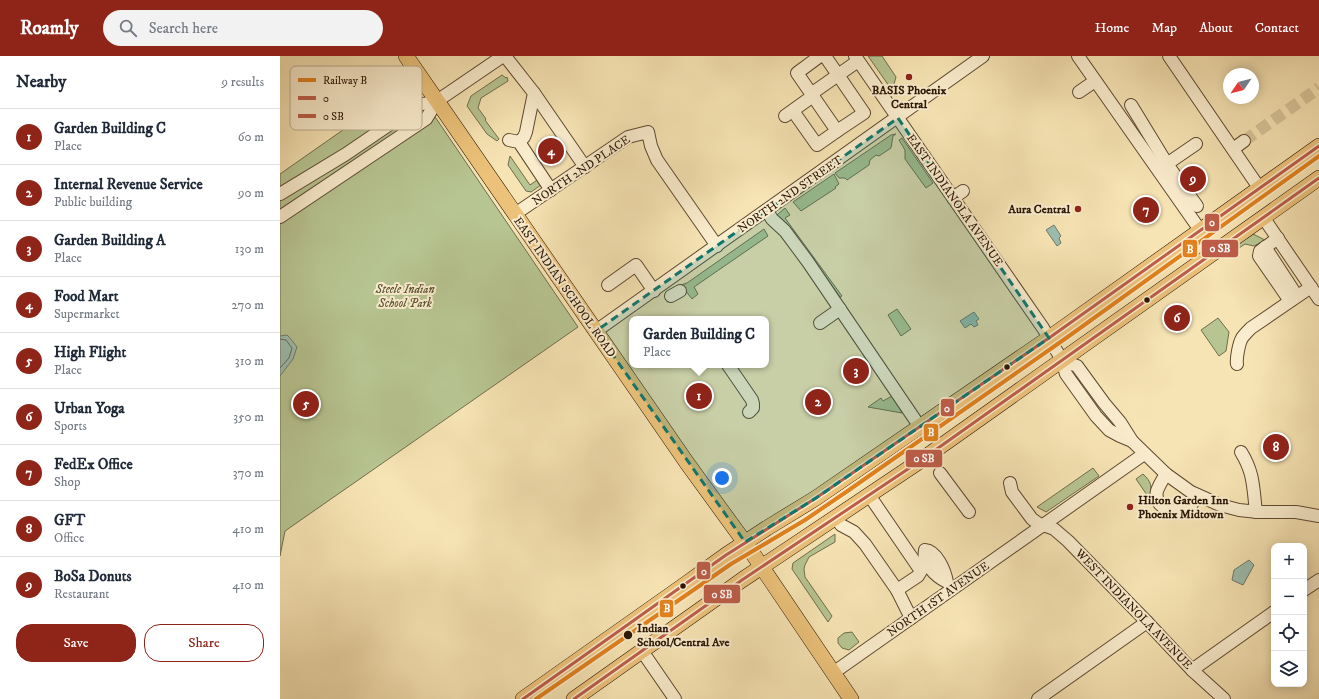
<!DOCTYPE html>
<html lang="en">
<head>
<meta charset="utf-8">
<style>
	body { margin:0; font-family:"IM FELL DW Pica",serif; background:#f2f2f3; color:#1f2937 }
	.controls { position:absolute; right:12px; bottom:12px; display:grid; overflow:hidden; border-radius:8px; box-shadow:0 2px 10px #0003 }
	.controls button { width:36px; height:36px; display:grid; place-items:center; padding:0; border:0; border-bottom:1px solid #e0e1e3; background:#fff; color:#1f2937; font:20px sans-serif }
	.compass { position:absolute; left:943px; top:12px; width:36px; height:36px; border-radius:50%; background:#fff; box-shadow:0 2px 10px #0003; rotate:235deg }
	.you { position:absolute; left:442px; top:422px; width:14px; height:14px; margin:-10px; border:3px solid #fff; border-radius:50%; background:#1a73e8; box-shadow:0 0 0 6px #1a73e833 }
	.badge { display:grid; place-items:center; width:26px; height:26px; border-radius:50%; background:#8f2418; color:#fff; font-size:13px; font-weight:700 }
	.pin { position:absolute; translate:-50% -50%; border:2px solid #fff; box-shadow:0 1px 4px #0006 }
	.popup { position:absolute; left:349px; top:260px; width:140px; height:52px; box-sizing:border-box; display:grid; place-content:center; border-radius:8px; background:#fff; filter:drop-shadow(0 1px 3px #0005); font-size:13px; white-space:nowrap; color:#747a83 }
	.popup b { font-size:15px; color:#1f2937 }
	.popup::after { content:''; position:absolute; left:50%; top:100%; margin-left:-8px; border:8px solid transparent; border-top-color:#fff }
	.list { margin:0; padding:0; list-style:none }
	h2 { display:flex; justify-content:space-between; align-items:center; height:52px; margin:0; padding:0 16px; font-size:17px }
	h2 small { font-size:13px; font-weight:400; color:#747a83 }
	.list li { display:grid; grid-template-columns:26px 1fr auto; gap:12px; align-items:center; box-sizing:border-box; height:56px; padding:0 16px; border-top:1px solid #e0e1e3 }
	.list b { display:block; font-size:15px; white-space:nowrap }
	.list p { margin:0; font-size:13px; white-space:nowrap; color:#747a83 }
	.list em { font-size:13px; font-style:normal; color:#747a83 }
	.actions { display:flex; gap:8px; padding:12px 16px }
	.actions a { flex:1; padding:9px 0; border:1px solid #8f2418; border-radius:16px; text-align:center; font-size:14px; color:#8f2418 }
	.actions .main { background:#8f2418; color:#fff }
	.icon { flex:none; width:22px; height:22px; fill:none; stroke:currentColor; stroke-width:2; stroke-linecap:round; stroke-linejoin:round }
	.map { position:relative; flex:none; width:1039px; height:643px; overflow:hidden }
	header { display:flex; align-items:center; gap:24px; box-sizing:border-box; height:56px; padding:0 20px; background:#8f2418; color:#fff }
	header strong { font-size:19px }
	nav { display:flex; gap:22px; margin-inline-start:auto; font-size:14px }
	.search { width:280px; height:36px; background:#f2f2f3; display:flex; align-items:center; gap:10px; box-sizing:border-box; padding:0 14px; border-radius:22px; color:#747a83; font-size:15px }
	main { display:flex }
	aside { flex:1; background:#fff }
	.map>svg:first-child { display:block }
	.green { fill:#b7c592; stroke:#716d4c }
	.water { fill:#9dbeb0; stroke:#6f7a6c }
	.lines { fill:none; stroke-linecap:round; stroke-linejoin:round }
	.shore { stroke:#646a5a; stroke-width:1 }
	.minor-tunnel { stroke:#d8c59a; stroke-width:12; stroke-dasharray:12 6; stroke-linecap:butt }
	.minor-casing { stroke:#5e4931; stroke-width:14 }
	.major-casing { stroke:#2b1505; stroke-width:16 }
	.minor { stroke:#faedce; stroke-width:12 }
	.major { stroke:#ecc27a; stroke-width:15 }
	.bus-1-casing { stroke:#faedce; stroke-width:6 }
	.bus-2-casing { stroke:#faedce; stroke-width:6 }
	.bus-1 { stroke:#be5d49; stroke-width:3 }
	.bus-2 { stroke:#be5d49; stroke-width:3 }
	.rail-1-casing { stroke:#faedce; stroke-width:7 }
	.rail-1 { stroke:#e1811d; stroke-width:4 }
	.marked { fill:#0f766e; fill-opacity:0.2; stroke:#0f766e; stroke-width:3; stroke-dasharray:8 5; stroke-linejoin:round }
	.poi-dot { fill:#8f2418; stroke:#faedce; stroke-width:1.5 }
	.bus-dot { fill:#2b1505; stroke:#faedce; stroke-width:1.5 }
	.labels { text-anchor:middle; stroke-width:4; stroke-linejoin:round; paint-order:stroke }
	.poi-label { font-size:12px; font-weight:bold; fill:#2b1505; stroke:#faedce }
	.street-label { font-size:12px; fill:#2b1505; stroke:#faedce }
	.park-label { font-size:12px; font-style:italic; fill:#5c5336; stroke:#faedce }
	.stop-label { font-size:12px; font-weight:bold; fill:#2b1505; stroke:#faedce; text-anchor:start }
	.key { fill:#faedce; stroke:#bcac92; stroke-width:1 }
	.key-label { font-size:11px; fill:#2b1505 }
	.line-badge { stroke:#faedce; stroke-width:1.5 }
	.badge-label { font-size:11px; text-anchor:middle; font-weight:bold; fill:#fff }
</style>
</head>
<body>
<header>
<strong>Roamly</strong>
<div class="search"><svg class="icon" aria-label="search" viewBox="0 0 24 24"><circle cx="10" cy="10" r="6"/><path d="M15 15l6 6"/></svg>Search here</div>
<nav><a>Home</a><a>Map</a><a>About</a><a>Contact</a></nav>
</header>
<main>
<aside>
<h2>Nearby<small>9 results</small></h2>
<ul class="list">
<li><span class="badge">1</span><div><b>Garden Building C</b><p>Place</p></div><em>60 m</em></li>
<li><span class="badge">2</span><div><b>Internal Revenue Service</b><p>Public building</p></div><em>90 m</em></li>
<li><span class="badge">3</span><div><b>Garden Building A</b><p>Place</p></div><em>130 m</em></li>
<li><span class="badge">4</span><div><b>Food Mart</b><p>Supermarket</p></div><em>270 m</em></li>
<li><span class="badge">5</span><div><b>High Flight</b><p>Place</p></div><em>310 m</em></li>
<li><span class="badge">6</span><div><b>Urban Yoga</b><p>Sports</p></div><em>350 m</em></li>
<li><span class="badge">7</span><div><b>FedEx Office</b><p>Shop</p></div><em>370 m</em></li>
<li><span class="badge">8</span><div><b>GFT</b><p>Office</p></div><em>410 m</em></li>
<li><span class="badge">9</span><div><b>BoSa Donuts</b><p>Restaurant</p></div><em>410 m</em></li>
</ul>
<div class="actions"><a class="main">Save</a><a>Share</a></div>
</aside>
<div class="map">
<svg width="1039" height="643" viewBox="0 0 1039 643">
	<rect width="100%" height="100%" fill="#f7e4b4"/>
	<filter id="stains"><feTurbulence type="fractalNoise" baseFrequency=".005" numOctaves="4"/><feColorMatrix values="0 0 0 0 .2 0 0 0 0 .09 0 0 0 0 .02 0 0 0 .5 -.17"/></filter>
	<radialGradient id="worn" r=".72"><stop offset=".6" stop-color="#630" stop-opacity="0"/><stop offset="1" stop-color="#630" stop-opacity=".3"/></radialGradient>
	<g class="green">
		<polygon points="588,0 602,0 616,21 614,28 620,37 616,40"/>
		<path d="M121,17L129,28L132,27L298,271L5,475L0,500V118L100,48C100,39 106,35 112,31L109,25Z"/>
		<polygon points="222,19 226,22 227,21 228,25 201,42 198,52 206,63 205,64 219,83 217,85 207,78 187,50 191,40"/>
		<polygon points="616,78 613,80 611,92 599,100 596,99 590,104 589,109 567,124 565,122 559,122 555,117 611,79"/>
		<polygon points="622,82 653,127 646,132 625,103 625,94 619,84"/>
		<polygon points="230,100 250,129 257,124 261,129 251,136 246,135 228,109"/>
		<polygon points="554,118 559,128 555,131 556,132 521,155 513,146"/>
		<polygon points="505,152 510,159 505,162 562,240 560,241 508,169 497,159"/>
		<polygon points="484,173 488,180 414,231 418,238 412,243 401,229 407,227"/>
		<polygon points="973,178 985,184 974,190 965,188 959,192 957,190 958,188"/>
		<polygon points="617,253 631,273 621,280 608,259"/>
		<polygon points="938,262 949,276 946,295 939,300 921,274"/>
		<polygon points="614,339 622,357 588,351 601,342 603,345"/>
		<polygon points="813,412 819,420 766,456 757,451"/>
		<path d="M863,418C872,426 872,431 869,442L856,423Z"/>
		<polygon points="555,478 555,486 529,501 525,509 524,513 525,521 552,560 548,566 512,513 513,507"/>
		<polygon points="572,576 579,586 569,594 562,592 558,587 558,582 564,577"/>
	</g>
	<g class="water">
		<polygon points="774,169 781,180 779,182 781,187 777,190 766,174"/>
		<polygon points="694,256 699,263 696,265 698,269 694,271 691,268 685,272 680,265"/>
		<polygon points="7,279 10,282 17,291 13,303 0,320 0,280"/>
		<polygon points="969,504 974,509 963,529 952,524 954,514"/>
	</g>
	<g class="lines">
		<polyline class="shore" points="0,283 6,284 12,292 9,302 0,312"/>
		<polyline class="minor-tunnel" points="964,85 1039,32"/>
		<defs>
			<g id="minor">
				<polyline points="225,0 254,37 246,76 244,81 239,86"/>
				<polyline points="540,0 517,17 557,75 584,57 545,0"/>
				<polyline points="575,0 763,272 782,304 786,318 816,360 829,374 840,380 852,385"/>
				<polyline points="798,0 920,174"/>
				<polyline points="889,0 980,133"/>
				<polyline points="799,36 815,25"/>
				<polyline points="254,37 305,111"/>
				<polyline points="531,38 578,5"/>
				<polyline points="851,49 887,108 917,150"/>
				<polyline points="513,55 537,89 557,75"/>
				<polyline points="505,60 533,40"/>
				<polyline points="229,84 239,86 271,134"/>
				<polyline points="953,93 964,85"/>
				<polyline points="881,112 916,88"/>
				<polyline points="0,138 66,98 138,49 157,45 223,0"/>
				<polyline points="673,142 683,135"/>
				<polyline points="487,155 492,163 505,175 528,206 640,371"/>
				<polyline points="235,158 348,81 368,76 371,90 377,104 437,190"/>
				<polyline points="0,161 146,63 157,45"/>
				<polyline points="983,161 1039,243"/>
				<polyline points="998,182 980,195 979,200 1010,245"/>
				<polyline points="985,191 1017,240"/>
				<polyline points="328,229 356,209 374,235"/>
				<polyline points="391,240 400,235"/>
				<polyline points="540,267 560,253"/>
				<polyline points="316,275 703,0"/>
				<polyline points="782,304 797,310 824,347 840,366 852,385 886,418 911,436 940,449 959,454 978,456 1016,456 1039,460"/>
				<path d="M957,308C956,303 959,287 962,282C964,279 968,275 971,272L1031,231"/>
				<polyline points="448,309 472,344 473,348 473,352 469,356"/>
				<path d="M961,396C974,417 973,431 976,456"/>
				<polyline points="660,417 689,456"/>
				<path d="M886,418C883,423 879,429 877,435C873,453 894,456 906,455L909,453L917,439"/>
				<polyline points="730,427 732,436 752,463 762,470 766,470 774,473 788,485 867,566 912,614 944,643"/>
				<polyline points="589,439 641,515 638,520 617,534"/>
				<polyline points="556,462 561,469 574,476 585,488 617,534 631,562"/>
				<path d="M645,494C657,495 665,515 667,526C655,520 642,507 645,494Z"/>
				<polyline points="1024,534 1039,524"/>
				<polyline points="362,595 395,643"/>
				<polyline points="912,614 994,556"/>
				<polyline points="553,617 864,398"/>
				<polyline points="758,643 867,566"/>
			</g>
			<g id="major">
				<polyline points="126,0 407,407 471,495 571,643"/>
				<polyline points="243,643 403,530 446,499 487,472 536,442 769,282 1039,90"/>
				<polyline points="294,643 462,524 637,407 1039,122"/>
			</g>
		</defs>
		<use href="#minor" class="minor-casing"/>
		<use href="#major" class="major-casing"/>
		<use href="#minor" class="minor"/>
		<use href="#major" class="major"/>
		<defs>
			<polyline id="bus-1" points="243,643 446,499 536,442 769,282 1039,90"/>
			<polyline id="bus-2" points="294,643 462,524 637,407 1039,122"/>
		</defs>
		<use href="#bus-1" class="bus-1-casing"/>
		<use href="#bus-2" class="bus-2-casing"/>
		<use href="#bus-1" class="bus-1"/>
		<use href="#bus-2" class="bus-2"/>
		<defs>
			<polyline id="rail-1" points="256,643 451,508 525,464 569,434 789,280 1039,100"/>
		</defs>
		<use href="#rail-1" class="rail-1-casing"/>
		<use href="#rail-1" class="rail-1"/>
	</g>
	<path class="marked" d="M618,62L769,282L536,442L465,486L316,275Z"/>
	<g class="poi-dot">
		<circle cx="629" cy="21" r="4"/>
		<circle cx="798" cy="153" r="4"/>
		<circle cx="850" cy="451" r="4"/>
	</g>
	<g class="bus-dot">
		<circle cx="867" cy="244" r="3.5"/>
		<circle cx="727" cy="311" r="3.5"/>
		<circle cx="403" cy="530" r="3.5"/>
		<circle cx="348" cy="579" r="5"/>
	</g>
	<g class="labels">
		<g class="poi-label">
			<text x="629" y="38">BASIS Phoenix<tspan x="629" dy="14">Central</tspan></text>
			<text x="790" y="157" text-anchor="end">Aura Central</text>
			<text x="858" y="448" text-anchor="start">Hilton Garden Inn<tspan x="858" dy="14">Phoenix Midtown</tspan></text>
		</g>
		<g class="street-label">
			<text transform="translate(301 114) rotate(-34)" y="4">NORTH 2ND PLACE</text>
			<text transform="translate(510 138) rotate(-35)" y="4">NORTH 2ND STREET</text>
			<text transform="translate(675 144) rotate(55)" y="4">EAST INDIANOLA AVENUE</text>
			<text transform="translate(285 231) rotate(55)" y="4">EAST INDIAN SCHOOL ROAD</text>
			<text transform="translate(658 543) rotate(-35)" y="4">NORTH 1ST AVENUE</text>
			<text transform="translate(854 553) rotate(46)" y="4">WEST INDIANOLA AVENUE</text>
		</g>
		<g class="park-label">
			<text x="125" y="237">Steele Indian<tspan x="125" dy="14">School Park</tspan></text>
		</g>
		<g class="stop-label">
			<text x="357" y="576">Indian<tspan x="357" dy="14">School/Central Ave</tspan></text>
		</g>
	</g>
	<rect x="10" y="10" width="132" height="64" rx="6" class="key"/>
	<rect x="18" y="22" width="18" height="4" fill="#e1811d"/>
	<rect x="18" y="40" width="18" height="4" fill="#be5d49"/>
	<rect x="18" y="58" width="18" height="4" fill="#be5d49"/>
	<g class="key-label">
		<text x="43" y="28">Railway B</text>
		<text x="43" y="46">0</text>
		<text x="43" y="64">0 SB</text>
	</g>
	<g class="line-badge">
		<rect x="924" y="157" width="16" height="19" rx="4" fill="#be5d49"/>
		<rect x="921" y="183" width="38" height="19" rx="4" fill="#be5d49"/>
		<rect x="902" y="183" width="16" height="19" rx="4" fill="#e1811d"/>
		<rect x="660" y="342" width="15" height="19" rx="4" fill="#be5d49"/>
		<rect x="643" y="367" width="16" height="19" rx="4" fill="#e1811d"/>
		<rect x="625" y="393" width="38" height="19" rx="4" fill="#be5d49"/>
		<rect x="416" y="505" width="15" height="19" rx="4" fill="#be5d49"/>
		<rect x="423" y="528" width="38" height="20" rx="4" fill="#be5d49"/>
		<rect x="379" y="543" width="15" height="19" rx="4" fill="#e1811d"/>
	</g>
	<g class="badge-label">
		<text x="932" y="170">0</text>
		<text x="940" y="196">0 SB</text>
		<text x="910" y="197">B</text>
		<text x="667" y="356">0</text>
		<text x="651" y="380">B</text>
		<text x="644" y="406">0 SB</text>
		<text x="424" y="519">0</text>
		<text x="442" y="542">0 SB</text>
		<text x="387" y="556">B</text>
	</g>
	<rect width="100%" height="100%" filter="url(#stains)"/>
	<rect width="100%" height="100%" fill="url(#worn)"/>
</svg>
<div class="controls">
<button>+</button>
<button>−</button>
<button><svg class="icon" aria-label="locate" viewBox="0 0 24 24"><circle cx="12" cy="12" r="6"/><path d="M12 2v4M12 18v4M2 12h4M18 12h4"/></svg></button>
<button><svg class="icon" aria-label="layers" viewBox="0 0 24 24"><path d="M12 4l9 5-9 5-9-5zM3 14l9 5 9-5"/></svg></button>
</div>
<svg class="compass" viewBox="-18 -18 36 36"><path d="M0-13l5 13h-10z" fill="#e53935"/><path d="M0 13l5-13h-10z" fill="#747a83"/></svg>
<div class="you"></div>
<div class="pin badge" style="left:419px;top:340px">1</div>
<div class="popup"><b>Garden Building C</b>Place</div>
<div class="pin badge" style="left:538px;top:346px">2</div>
<div class="pin badge" style="left:576px;top:315px">3</div>
<div class="pin badge" style="left:271px;top:95px">4</div>
<div class="pin badge" style="left:26px;top:348px">5</div>
<div class="pin badge" style="left:897px;top:262px">6</div>
<div class="pin badge" style="left:866px;top:154px">7</div>
<div class="pin badge" style="left:996px;top:391px">8</div>
<div class="pin badge" style="left:913px;top:123px">9</div>
</div>
</main>
</body>
</html>
